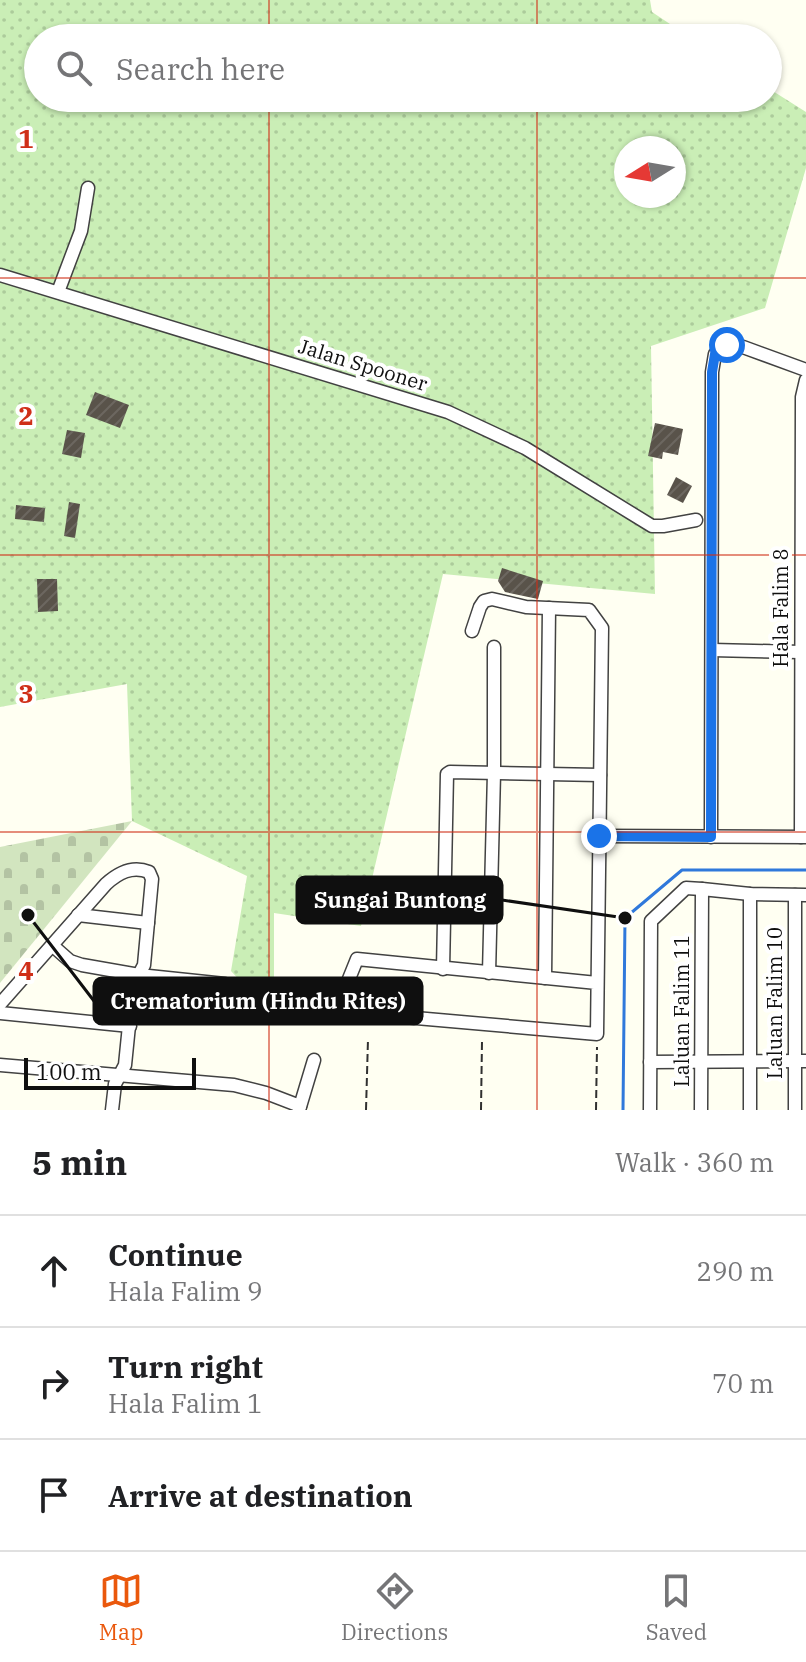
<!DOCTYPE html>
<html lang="en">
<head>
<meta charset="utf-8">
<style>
	body { margin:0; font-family:"IBM Plex Serif",serif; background:#f2f2f2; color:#202124 }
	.compass { position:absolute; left:614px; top:136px; width:72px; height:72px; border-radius:50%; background:#fff; box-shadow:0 2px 6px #0004; rotate:259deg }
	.scale { position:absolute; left:24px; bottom:20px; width:172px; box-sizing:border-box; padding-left:8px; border:4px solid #0f0f0f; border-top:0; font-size:22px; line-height:28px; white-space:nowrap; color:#0f0f0f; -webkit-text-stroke:6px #fff; paint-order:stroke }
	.stop { position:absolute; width:24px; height:24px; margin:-18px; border:6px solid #1a73e8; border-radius:50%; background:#fff }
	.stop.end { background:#1a73e8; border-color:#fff; box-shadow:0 2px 8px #0008 }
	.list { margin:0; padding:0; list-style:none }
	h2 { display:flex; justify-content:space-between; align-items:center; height:104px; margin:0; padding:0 32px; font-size:34px }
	h2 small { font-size:26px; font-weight:400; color:#757577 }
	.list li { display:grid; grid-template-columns:52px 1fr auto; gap:24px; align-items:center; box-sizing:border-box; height:112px; padding:0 32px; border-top:2px solid #e0e0e0 }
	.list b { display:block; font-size:30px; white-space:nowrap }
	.list p { margin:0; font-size:26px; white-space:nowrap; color:#757577 }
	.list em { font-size:26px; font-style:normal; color:#757577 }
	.icon { flex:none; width:44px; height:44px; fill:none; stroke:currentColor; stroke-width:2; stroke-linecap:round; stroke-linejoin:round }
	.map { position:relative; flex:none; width:806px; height:1110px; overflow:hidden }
	.search { position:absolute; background:#fff; box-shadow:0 2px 6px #0004; left:24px; right:24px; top:24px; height:88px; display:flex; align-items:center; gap:20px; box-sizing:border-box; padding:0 28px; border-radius:44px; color:#757577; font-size:30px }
	.sheet { height:440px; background:#fff }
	nav { display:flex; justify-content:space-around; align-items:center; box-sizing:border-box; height:112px; border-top:2px solid #e0e0e0; background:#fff; font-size:22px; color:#757577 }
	nav a { display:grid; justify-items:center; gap:4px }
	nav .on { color:#ea580c }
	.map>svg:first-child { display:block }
	.grass { fill:url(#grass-dots); fill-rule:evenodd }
	.cemetery { fill:url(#cemetery-stones) }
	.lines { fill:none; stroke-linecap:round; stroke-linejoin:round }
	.stream { stroke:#3079db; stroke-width:3 }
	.building { fill:url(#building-hatch) }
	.minor-casing { stroke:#424242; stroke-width:15 }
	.path { stroke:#313131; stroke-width:2; stroke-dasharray:8 4; stroke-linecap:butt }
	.minor { stroke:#fff; stroke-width:12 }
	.route { stroke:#1a73e8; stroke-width:10 }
	.grid { fill:none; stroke:#cf2f18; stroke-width:2; stroke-opacity:0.55 }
	.labels { text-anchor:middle; stroke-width:8; stroke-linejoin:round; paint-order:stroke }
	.street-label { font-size:20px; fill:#0f0f0f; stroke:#fff }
	.grid-label { font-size:26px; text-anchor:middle; font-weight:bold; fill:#cf2f18; stroke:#fff; stroke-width:8; stroke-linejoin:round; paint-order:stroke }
	.leader { fill:none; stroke:#0f0f0f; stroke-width:3 }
	.callout-dot { fill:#0f0f0f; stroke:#fff; stroke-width:3 }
	.callout { fill:#0f0f0f; stroke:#0f0f0f; stroke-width:3 }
	.callout-label { font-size:22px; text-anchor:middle; font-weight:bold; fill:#fff }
</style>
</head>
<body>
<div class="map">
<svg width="806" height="1110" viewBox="0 0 806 1110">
	<defs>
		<pattern id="grass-dots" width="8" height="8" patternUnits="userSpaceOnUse" patternTransform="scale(2)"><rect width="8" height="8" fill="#caeeb6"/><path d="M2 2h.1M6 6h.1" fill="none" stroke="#accb9b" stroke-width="1.8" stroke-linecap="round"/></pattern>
		<pattern id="cemetery-stones" width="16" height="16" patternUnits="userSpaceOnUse" patternTransform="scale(2)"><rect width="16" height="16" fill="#d2e5bf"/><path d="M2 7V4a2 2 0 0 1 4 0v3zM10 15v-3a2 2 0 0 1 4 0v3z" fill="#b3c3a3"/></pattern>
		<pattern id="building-hatch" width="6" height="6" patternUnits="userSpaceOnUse" patternTransform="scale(2)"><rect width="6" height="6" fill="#59534a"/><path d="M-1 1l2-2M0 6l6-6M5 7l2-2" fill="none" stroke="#6c6760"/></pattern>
	</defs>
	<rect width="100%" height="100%" fill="#fffff2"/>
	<path class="grass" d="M0,0H650L652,12L691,38H38V98H768V88L806,112V168L765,308L651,346L655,594L443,574L361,926L274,913V1017L231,971L247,876L132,821L127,684L0,707ZM626,148H674V196H626Z"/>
	<polygon class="cemetery" points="132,821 0,983 0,847"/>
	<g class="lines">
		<polyline class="stream" points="623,1110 625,918 682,870 806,870"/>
	</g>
	<g class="building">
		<polygon points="95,392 129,405 120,428 86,415"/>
		<polygon points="655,423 683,429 678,455 663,452 662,459 648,456"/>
		<polygon points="67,430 85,433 81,458 62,454"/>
		<polygon points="676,477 692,486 683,503 667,495"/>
		<polygon points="69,502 80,504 75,538 64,536"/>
		<polygon points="16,505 45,508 44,522 15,519"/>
		<polygon points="502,568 543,581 538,599 505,592 498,581"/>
		<polygon points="37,579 57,579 58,611 38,612"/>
	</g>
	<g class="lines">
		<defs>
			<g id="minor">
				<polyline points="0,275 448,412 525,448 652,526 663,526 696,520"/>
				<polyline points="58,292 81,231 88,188"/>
				<polyline points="472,631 480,607 484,601 492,599 526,607 589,610 602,628 597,1034 336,1011 357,959 597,983"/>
				<polyline points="712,650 801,652"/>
				<polyline points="599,836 806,837"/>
				<polyline points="711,837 712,372 715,354 727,345 743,347 806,370"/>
				<polyline points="801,837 802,397 806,380"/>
				<polyline points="78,915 148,923"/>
				<polyline points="53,946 70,961 82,965 139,975 225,984"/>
				<polyline points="443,969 447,774 450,772 600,775"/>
				<polyline points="489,973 494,773 494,647"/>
				<polyline points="545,978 549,608"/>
				<path d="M0,1004L106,884C118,873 132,865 149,872L152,879L144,965L133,986L125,1065L115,1084L112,1110"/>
				<polyline points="0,1013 130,1026"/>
				<polyline points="650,1062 806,1061"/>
				<polyline points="0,1065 234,1085 266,1093 300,1106"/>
				<polyline points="299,1110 314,1060"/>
				<polyline points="650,1110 651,921 686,888 702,889"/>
				<polyline points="701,1110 702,889 750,894 806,895"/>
				<polyline points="750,1110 750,894"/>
				<polyline points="795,1110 795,895"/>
			</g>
		</defs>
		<use href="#minor" class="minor-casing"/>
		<g class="path">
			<polyline points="366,1110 368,1039"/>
			<polyline points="481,1110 482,1041"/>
			<polyline points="596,1110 597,1047"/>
		</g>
		<use href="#minor" class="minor"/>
	</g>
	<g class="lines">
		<polyline class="route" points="599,836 711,837 712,372 715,354 727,345"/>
	</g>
	<path class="grid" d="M269,0V38M537,0V38M269,98V1110M537,98V1110M0,278H806M0,555H806M0,832H806"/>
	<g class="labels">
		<g class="street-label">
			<text transform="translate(363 365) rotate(17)" y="7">Jalan Spooner</text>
			<text transform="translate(781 608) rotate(-90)" y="7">Hala Falim 8</text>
			<text transform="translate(775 1003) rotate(-90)" y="7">Laluan Falim 10</text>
			<text transform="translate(682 1011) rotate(-90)" y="7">Laluan Falim 11</text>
		</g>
	</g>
	<g class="grid-label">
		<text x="26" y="148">1</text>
		<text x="26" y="425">2</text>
		<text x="26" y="703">3</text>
		<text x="26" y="980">4</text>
	</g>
	<path class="leader" d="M625 918L502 900M28 915L94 1001"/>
	<g class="callout-dot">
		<circle cx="625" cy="918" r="8"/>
		<circle cx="28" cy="915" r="8"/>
	</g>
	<g class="callout">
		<rect x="297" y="877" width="205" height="46" rx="8"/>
		<rect x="94" y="978" width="328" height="46" rx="8"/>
	</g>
	<g class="callout-label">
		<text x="400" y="908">Sungai Buntong</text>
		<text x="258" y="1009">Crematorium (Hindu Rites)</text>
	</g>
</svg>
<svg class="compass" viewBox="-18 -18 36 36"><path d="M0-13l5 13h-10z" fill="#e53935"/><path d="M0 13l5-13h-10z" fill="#757577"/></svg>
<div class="scale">100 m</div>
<div class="stop" style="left:727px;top:345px"></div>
<div class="stop end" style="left:599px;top:836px"></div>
<div class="search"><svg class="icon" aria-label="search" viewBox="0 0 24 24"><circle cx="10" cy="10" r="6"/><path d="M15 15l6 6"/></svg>Search here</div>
</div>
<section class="sheet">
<h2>5 min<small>Walk · 360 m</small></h2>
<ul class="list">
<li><svg class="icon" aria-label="ahead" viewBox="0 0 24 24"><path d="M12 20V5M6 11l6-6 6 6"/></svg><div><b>Continue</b><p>Hala Falim 9</p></div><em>290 m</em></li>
<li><svg class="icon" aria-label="right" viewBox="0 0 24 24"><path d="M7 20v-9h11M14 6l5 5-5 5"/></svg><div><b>Turn right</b><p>Hala Falim 1</p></div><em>70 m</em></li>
<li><svg class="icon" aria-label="arrive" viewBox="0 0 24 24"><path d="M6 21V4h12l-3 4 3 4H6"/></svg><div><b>Arrive at destination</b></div></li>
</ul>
</section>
<nav>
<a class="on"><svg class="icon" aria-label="map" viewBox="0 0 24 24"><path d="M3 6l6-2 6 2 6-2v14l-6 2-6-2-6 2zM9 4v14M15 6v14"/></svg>Map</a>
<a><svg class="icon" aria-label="directions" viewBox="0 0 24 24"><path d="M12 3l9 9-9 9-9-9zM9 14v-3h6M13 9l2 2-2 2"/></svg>Directions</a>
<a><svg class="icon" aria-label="saved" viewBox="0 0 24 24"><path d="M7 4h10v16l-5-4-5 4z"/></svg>Saved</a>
</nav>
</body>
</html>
